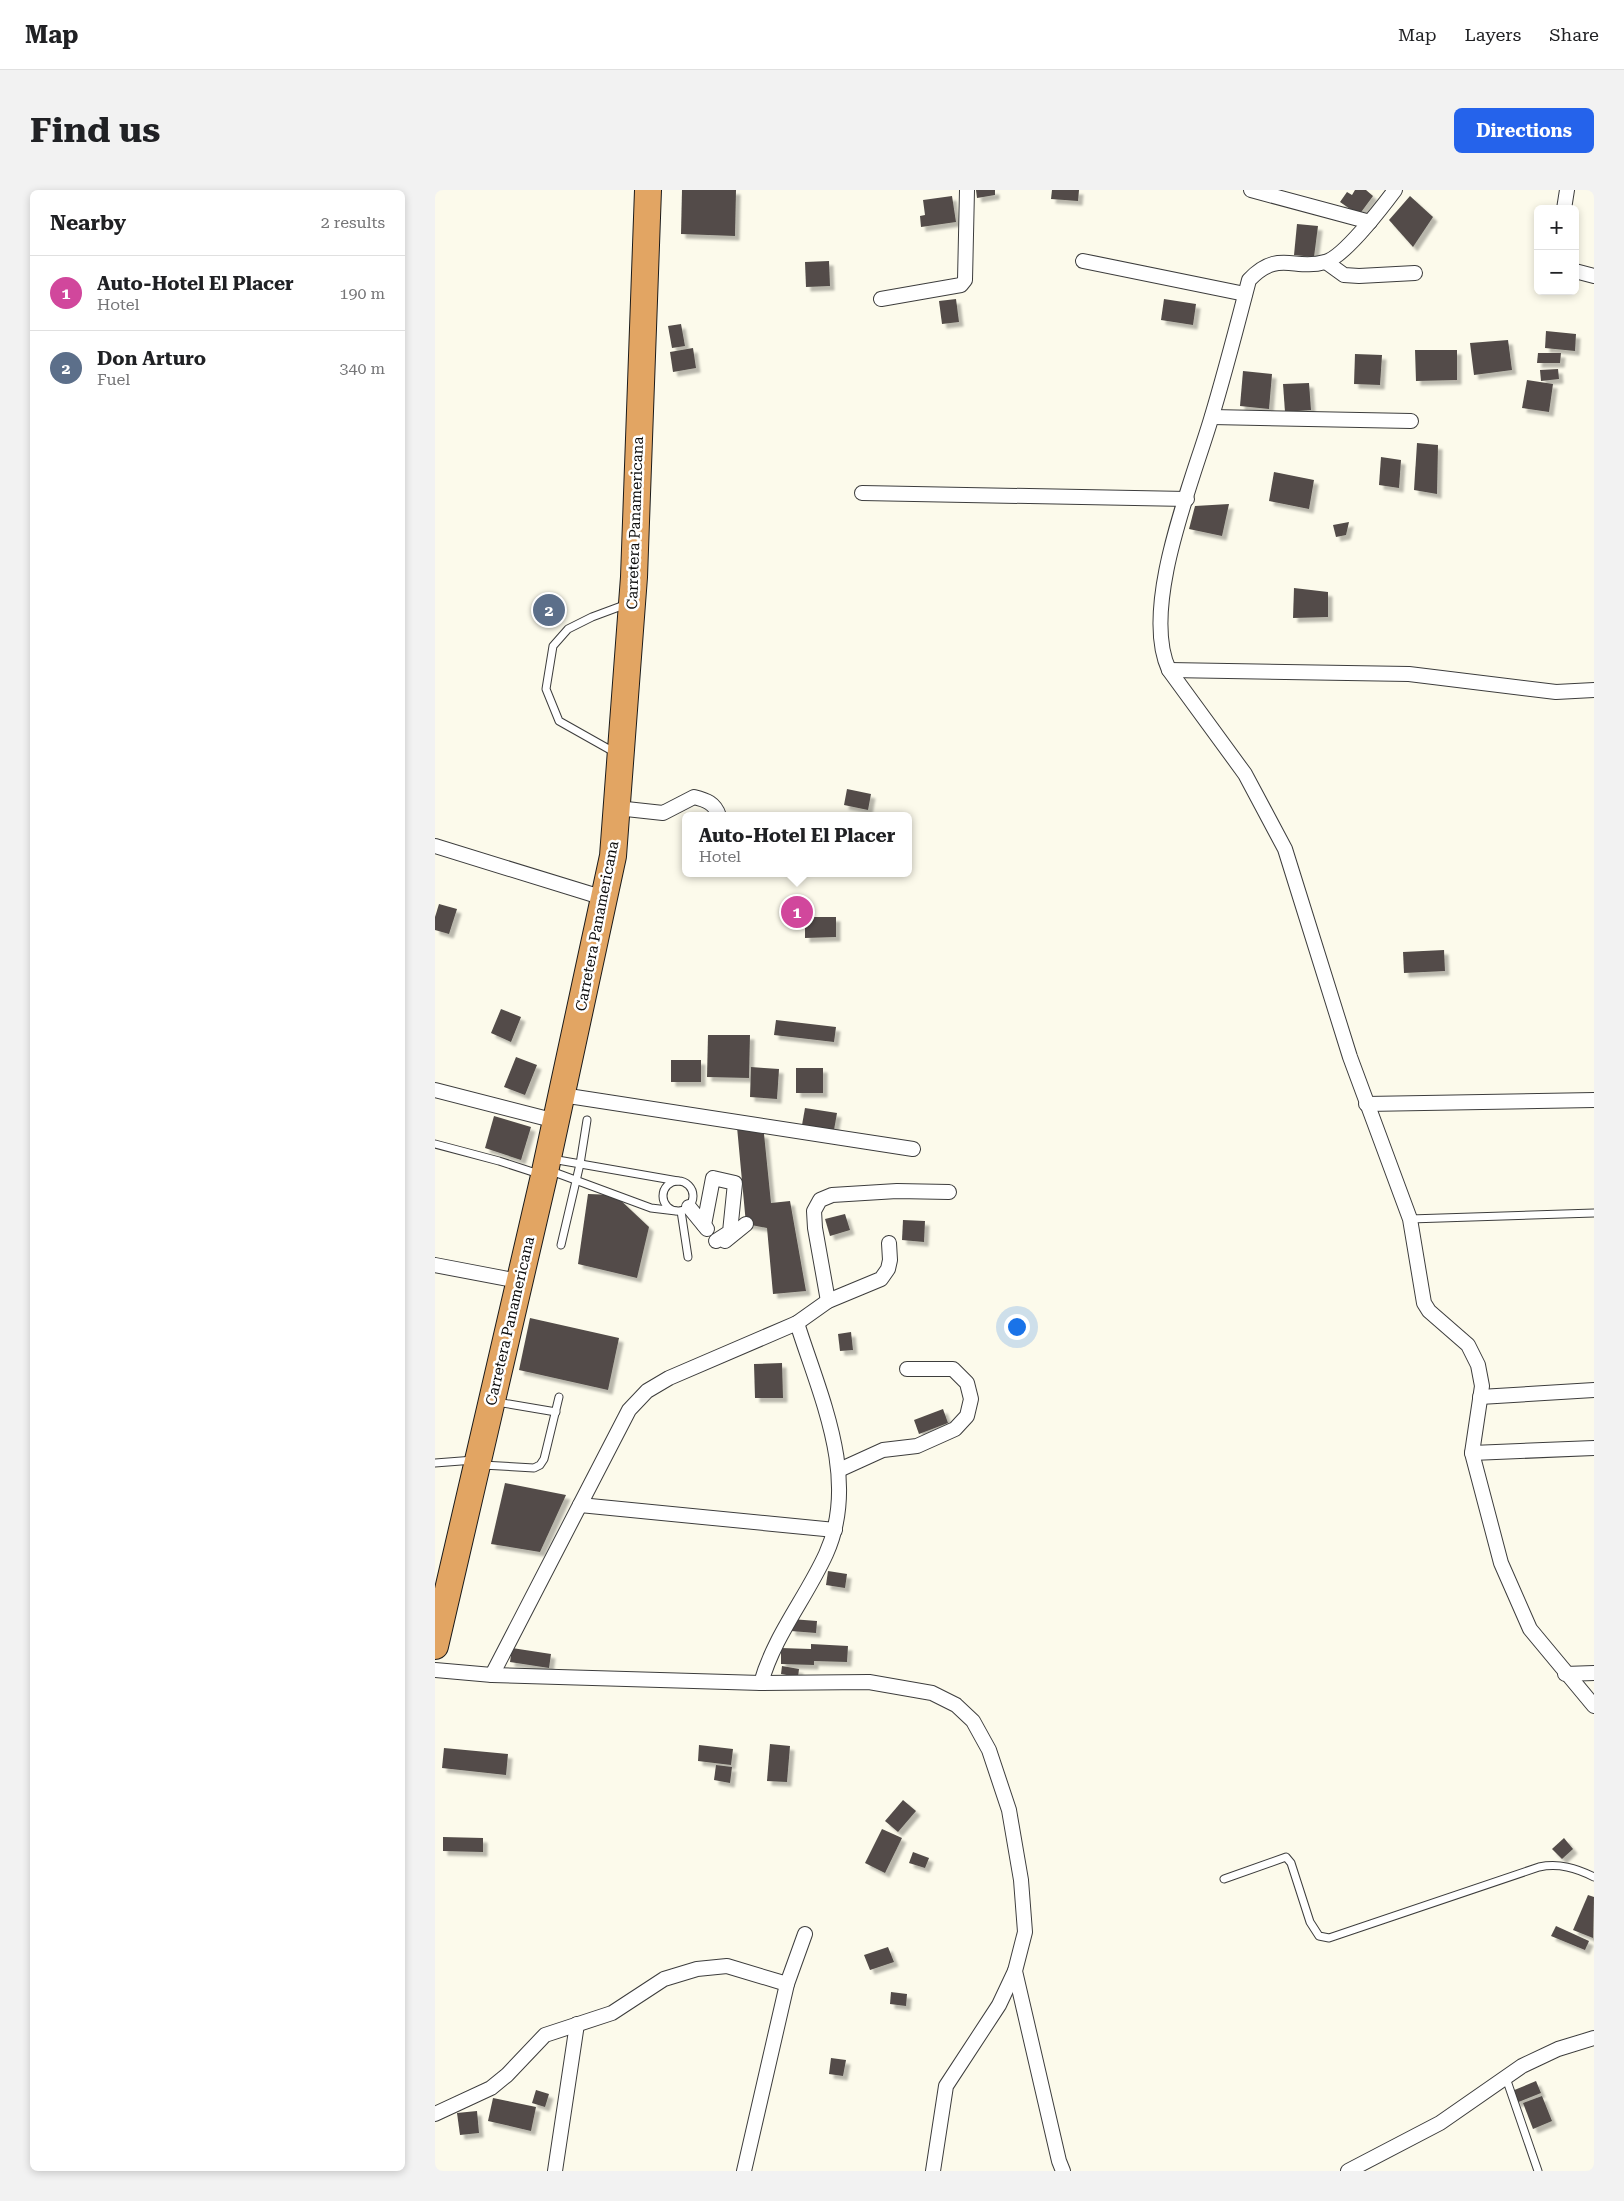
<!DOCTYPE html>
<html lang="en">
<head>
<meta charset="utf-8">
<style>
	body { margin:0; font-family:"Roboto Serif",serif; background:#f2f2f2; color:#202124 }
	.controls { position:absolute; right:15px; top:15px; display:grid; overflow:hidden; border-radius:8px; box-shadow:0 2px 8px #0003 }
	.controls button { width:45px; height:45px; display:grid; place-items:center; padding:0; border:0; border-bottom:1px solid #e0e0e0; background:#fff; color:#202124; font:25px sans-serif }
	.you { position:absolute; left:581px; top:1136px; width:18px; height:18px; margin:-12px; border:4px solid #fff; border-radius:50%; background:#1a73e8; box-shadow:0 0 0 8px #1a73e833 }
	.badge { display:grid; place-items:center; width:32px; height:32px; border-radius:50%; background:#2563eb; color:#fff; font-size:16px; font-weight:700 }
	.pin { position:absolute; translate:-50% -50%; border:2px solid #fff; box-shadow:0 1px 5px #0006 }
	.popup { position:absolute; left:247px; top:622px; width:230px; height:65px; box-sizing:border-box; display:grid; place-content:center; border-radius:8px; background:#fff; filter:drop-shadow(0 1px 4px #0005); font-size:16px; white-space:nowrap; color:#757577 }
	.popup b { font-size:19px; color:#202124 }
	.popup::after { content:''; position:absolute; left:50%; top:100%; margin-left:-10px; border:10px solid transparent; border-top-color:#fff }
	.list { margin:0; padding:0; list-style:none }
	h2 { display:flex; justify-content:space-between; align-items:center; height:65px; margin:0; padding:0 20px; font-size:21px }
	h2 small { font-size:16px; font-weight:400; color:#757577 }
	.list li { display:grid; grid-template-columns:32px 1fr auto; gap:15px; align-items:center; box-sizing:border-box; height:75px; padding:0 20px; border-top:1px solid #e0e0e0 }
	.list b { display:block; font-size:19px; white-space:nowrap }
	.list p { margin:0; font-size:16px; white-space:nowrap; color:#757577 }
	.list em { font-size:16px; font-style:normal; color:#757577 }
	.map { position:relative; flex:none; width:1159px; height:1981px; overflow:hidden; border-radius:8px }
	header { display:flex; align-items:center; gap:30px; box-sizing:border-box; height:70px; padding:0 25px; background:#fff; border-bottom:1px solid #e0e0e0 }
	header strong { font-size:24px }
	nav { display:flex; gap:28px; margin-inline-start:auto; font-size:18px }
	.intro { display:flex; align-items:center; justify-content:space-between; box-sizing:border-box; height:120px; padding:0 30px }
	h1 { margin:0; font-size:35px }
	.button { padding:12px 22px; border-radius:8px; background:#2563eb; color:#fff; font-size:18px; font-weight:700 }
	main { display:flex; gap:30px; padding:0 30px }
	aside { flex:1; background:#fff; border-radius:8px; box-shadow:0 2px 8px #0003 }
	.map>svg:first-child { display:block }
	.building { fill:#524c48; filter:url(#shadow) }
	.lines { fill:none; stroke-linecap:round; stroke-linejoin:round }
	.lane-casing { stroke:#3d3d3d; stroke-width:9 }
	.street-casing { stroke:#3d3d3d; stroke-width:16 }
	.highway-casing { stroke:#1b1b1b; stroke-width:28 }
	.lane { stroke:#fff; stroke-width:7 }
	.street { stroke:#fff; stroke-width:14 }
	.highway { stroke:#e2a563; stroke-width:26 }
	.labels { text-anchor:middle; stroke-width:5; stroke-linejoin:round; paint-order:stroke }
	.street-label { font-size:15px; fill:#0a0a0a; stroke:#fff }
</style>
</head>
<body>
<header>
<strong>Map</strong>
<nav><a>Map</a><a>Layers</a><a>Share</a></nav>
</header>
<div class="intro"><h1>Find us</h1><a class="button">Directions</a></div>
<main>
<aside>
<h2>Nearby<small>2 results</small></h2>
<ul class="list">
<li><span class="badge" style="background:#d1479c">1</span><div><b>Auto-Hotel El Placer</b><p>Hotel</p></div><em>190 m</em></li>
<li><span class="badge" style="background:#5c6f8a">2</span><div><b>Don Arturo</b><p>Fuel</p></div><em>340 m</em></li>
</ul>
</aside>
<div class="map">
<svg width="1159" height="1981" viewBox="0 0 1159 1981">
	<defs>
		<filter id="shadow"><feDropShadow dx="4.5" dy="4.5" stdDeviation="1" flood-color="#0004"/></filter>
	</defs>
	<rect width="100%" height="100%" fill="#fcfaeb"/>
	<g class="building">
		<polygon points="247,0 301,0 300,46 246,44"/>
		<polygon points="541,0 560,0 560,5 542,8"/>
		<polygon points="617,0 644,0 643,11 616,9"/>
		<polygon points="920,0 931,0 938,6 924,25 905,12 912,2 917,5"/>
		<polygon points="517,6 521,32 486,37 485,26 490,25 488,10"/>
		<polygon points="975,6 998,27 978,57 954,30"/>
		<polygon points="862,34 883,36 879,67 859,65"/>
		<polygon points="394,71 395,96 371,97 370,72"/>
		<polygon points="521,109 524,132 507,134 504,111"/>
		<polygon points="729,109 761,114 758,135 726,130"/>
		<polygon points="246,134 250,156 237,158 233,136"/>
		<polygon points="1111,141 1141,144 1140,161 1110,158"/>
		<polygon points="1073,150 1077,180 1039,185 1035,153"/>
		<polygon points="258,158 261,178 238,182 235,162"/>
		<polygon points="980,160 1022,160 1022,190 981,191"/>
		<polygon points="1103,163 1126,163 1125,173 1102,173"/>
		<polygon points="920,164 947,165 945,195 919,194"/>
		<polygon points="1123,179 1124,189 1106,191 1105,180"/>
		<polygon points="808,181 837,184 834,219 805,216"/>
		<polygon points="1092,190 1118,194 1114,222 1087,218"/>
		<polygon points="874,193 876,220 850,222 848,194"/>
		<polygon points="982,253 1003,255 1002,304 979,300"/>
		<polygon points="946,267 966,270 964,298 944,295"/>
		<polygon points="839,282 879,290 874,319 834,311"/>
		<polygon points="794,314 787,346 754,339 760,316"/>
		<polygon points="914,332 911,345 901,347 898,335"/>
		<polygon points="859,398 893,402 893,427 858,428"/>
		<polygon points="412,599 436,604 433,620 409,615"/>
		<polygon points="4,714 22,719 14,744 0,740 0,727"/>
		<polygon points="370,727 401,727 401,747 370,748"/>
		<polygon points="1009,760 1010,781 969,783 968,762"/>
		<polygon points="66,819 86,827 76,852 56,843"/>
		<polygon points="341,830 401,837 399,852 339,845"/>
		<polygon points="273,845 315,845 314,888 272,887"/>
		<polygon points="81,867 102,875 90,905 69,897"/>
		<rect x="236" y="870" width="30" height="22"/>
		<polygon points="316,877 344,879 342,909 315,907"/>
		<rect x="361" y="878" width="27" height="25"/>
		<polygon points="370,918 402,923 399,940 367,935"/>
		<polygon points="59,926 96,937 86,970 50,958"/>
		<polygon points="302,937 329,944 336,1013 355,1011 371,1101 338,1104 332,1038 311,1034"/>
		<polygon points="153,1004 180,1005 214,1037 202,1088 143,1074"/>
		<polygon points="410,1024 415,1040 395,1046 390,1029"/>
		<polygon points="468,1030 490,1031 489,1052 467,1050"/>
		<polygon points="95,1128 184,1148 173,1200 84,1180"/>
		<polygon points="416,1142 418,1160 405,1161 403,1144"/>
		<polygon points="347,1173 348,1208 320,1208 319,1174"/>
		<polygon points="508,1219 513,1233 484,1244 479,1230"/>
		<polygon points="70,1293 131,1305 105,1362 56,1354"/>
		<polygon points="393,1381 412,1384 410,1398 391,1395"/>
		<polygon points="356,1429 382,1431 381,1443 356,1441"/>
		<polygon points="376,1454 413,1456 412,1472 379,1471 379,1475 346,1474 346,1458 376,1459"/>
		<polygon points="77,1458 116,1464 114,1478 75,1472"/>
		<polygon points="347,1476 364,1479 363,1487 346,1484"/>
		<polygon points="335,1554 355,1556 352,1592 332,1591"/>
		<polygon points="264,1555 298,1559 296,1575 263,1571"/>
		<polygon points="9,1558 73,1564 71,1585 7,1578"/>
		<polygon points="281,1575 297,1577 295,1593 279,1590"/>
		<polygon points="468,1610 481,1621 463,1642 450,1631"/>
		<polygon points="447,1639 467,1648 450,1683 430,1673"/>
		<polygon points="8,1647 48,1648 48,1662 8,1661"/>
		<polygon points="1129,1648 1138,1659 1127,1669 1117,1659"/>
		<polygon points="478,1662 494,1668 490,1678 474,1673"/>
		<polygon points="1153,1705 1159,1707 1158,1748 1138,1740"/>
		<polygon points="1121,1736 1154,1751 1150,1760 1116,1746"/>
		<polygon points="453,1757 459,1772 435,1780 429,1765"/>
		<polygon points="456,1802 472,1804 471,1816 455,1814"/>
		<polygon points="396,1868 411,1870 408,1886 394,1884"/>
		<polygon points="1101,1891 1106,1903 1081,1913 1077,1901"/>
		<polygon points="101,1900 114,1904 110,1917 97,1913"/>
		<polygon points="1107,1906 1117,1931 1098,1939 1088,1913"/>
		<polygon points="58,1908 101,1917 96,1941 53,1931"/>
		<polygon points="42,1921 44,1943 25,1945 22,1923"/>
	</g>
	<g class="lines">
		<defs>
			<g id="lane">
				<polyline points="179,562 124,531 111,499 118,456 133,439 157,427 192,414"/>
				<polyline points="0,954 64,971 104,984"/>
				<polyline points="117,969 243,991"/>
				<polyline points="116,981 216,1018 241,1021"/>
				<circle cx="243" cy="1006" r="15"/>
				<polyline points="246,1021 253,1067"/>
				<polyline points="975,1029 1159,1023"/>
				<polyline points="126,1055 145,974 152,930"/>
				<polyline points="62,1212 121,1222"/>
				<polyline points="0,1273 39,1270"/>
				<polyline points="47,1275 99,1278 105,1275 109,1269 124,1207"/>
				<path d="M789,1689L851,1667L856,1673L875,1732L884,1746L894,1748L1104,1677C1124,1673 1141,1678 1159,1687"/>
				<polyline points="1071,1888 1103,1981"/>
			</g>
			<g id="street">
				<polyline points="816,0 935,32"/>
				<path d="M960,0C948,16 908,68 890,72C859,81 843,59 814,90C802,136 790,183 776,229C757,293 705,418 734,480L810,584L850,659L915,867L975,1029L989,1113L994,1121L1033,1155L1043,1175L1047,1196L1037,1263L1066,1373L1095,1439L1159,1516"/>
				<polyline points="1129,19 1132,0"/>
				<polyline points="648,71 810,104"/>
				<polyline points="891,72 909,85 924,86 980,83"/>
				<polyline points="1140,81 1159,86"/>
				<polyline points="446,109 526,95 530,90 532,0"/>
				<polyline points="777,227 976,231"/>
				<polyline points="427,303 752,309"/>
				<polyline points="734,480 974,484 1121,502 1159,500"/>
				<path d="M182,618L228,623L259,607C271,610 280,613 284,626"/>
				<polyline points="0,656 169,708"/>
				<polyline points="0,900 121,931"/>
				<polyline points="127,905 478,959"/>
				<polyline points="931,914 1159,910"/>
				<polyline points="254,1017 272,1039"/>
				<polyline points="269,1035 278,988 300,993 295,1042 281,1051"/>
				<polyline points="290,1051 311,1034"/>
				<polyline points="0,1075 84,1091"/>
				<polyline points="393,1111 380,1038 379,1021 385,1010 397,1005 462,1001 514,1002"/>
				<polyline points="1045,1207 1159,1200"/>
				<polyline points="1037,1263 1159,1258"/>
				<polyline points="404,1280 448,1260 482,1256 520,1239 532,1226 536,1209 532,1193 518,1179 472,1179"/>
				<polyline points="145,1315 400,1340"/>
				<polyline points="0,1480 57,1485 326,1493 434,1492 497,1503 521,1515 538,1531 554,1560 574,1620 586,1690 590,1742 580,1781 624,1971 628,1981"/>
				<polyline points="1130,1484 1159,1483"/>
				<polyline points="57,1485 194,1220 212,1201 234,1188 362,1133 393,1111 446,1089 453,1079 455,1070 454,1053"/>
				<path d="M326,1493C339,1446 371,1408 391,1364C425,1289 385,1206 362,1133"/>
				<polyline points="0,1924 56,1898 72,1885 110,1845 177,1823 229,1789 262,1779 292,1776 352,1794 370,1744"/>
				<polyline points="120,1981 142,1834"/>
				<polyline points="309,1981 352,1794"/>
				<polyline points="498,1981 511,1896 564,1815 580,1781"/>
				<polyline points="913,1981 1005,1933 1087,1876 1123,1859 1159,1848"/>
			</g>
			<polyline id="highway" points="0,1456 109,986 178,666 199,387 213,0"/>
		</defs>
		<use href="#lane" class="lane-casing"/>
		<use href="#street" class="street-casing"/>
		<use href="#highway" class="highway-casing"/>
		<use href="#lane" class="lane"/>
		<use href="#street" class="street"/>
		<use href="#highway" class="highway"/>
	</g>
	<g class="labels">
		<g class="street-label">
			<text transform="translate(200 333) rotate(-88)" y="5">Carretera Panamericana</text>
			<text transform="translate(162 736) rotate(-79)" y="5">Carretera Panamericana</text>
			<text transform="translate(75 1131) rotate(-77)" y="5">Carretera Panamericana</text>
		</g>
	</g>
</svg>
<div class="controls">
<button>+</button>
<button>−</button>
</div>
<div class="you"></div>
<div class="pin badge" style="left:362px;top:722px;background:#d1479c">1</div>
<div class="popup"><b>Auto-Hotel El Placer</b>Hotel</div>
<div class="pin badge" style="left:114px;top:420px;background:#5c6f8a">2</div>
</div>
</main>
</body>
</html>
